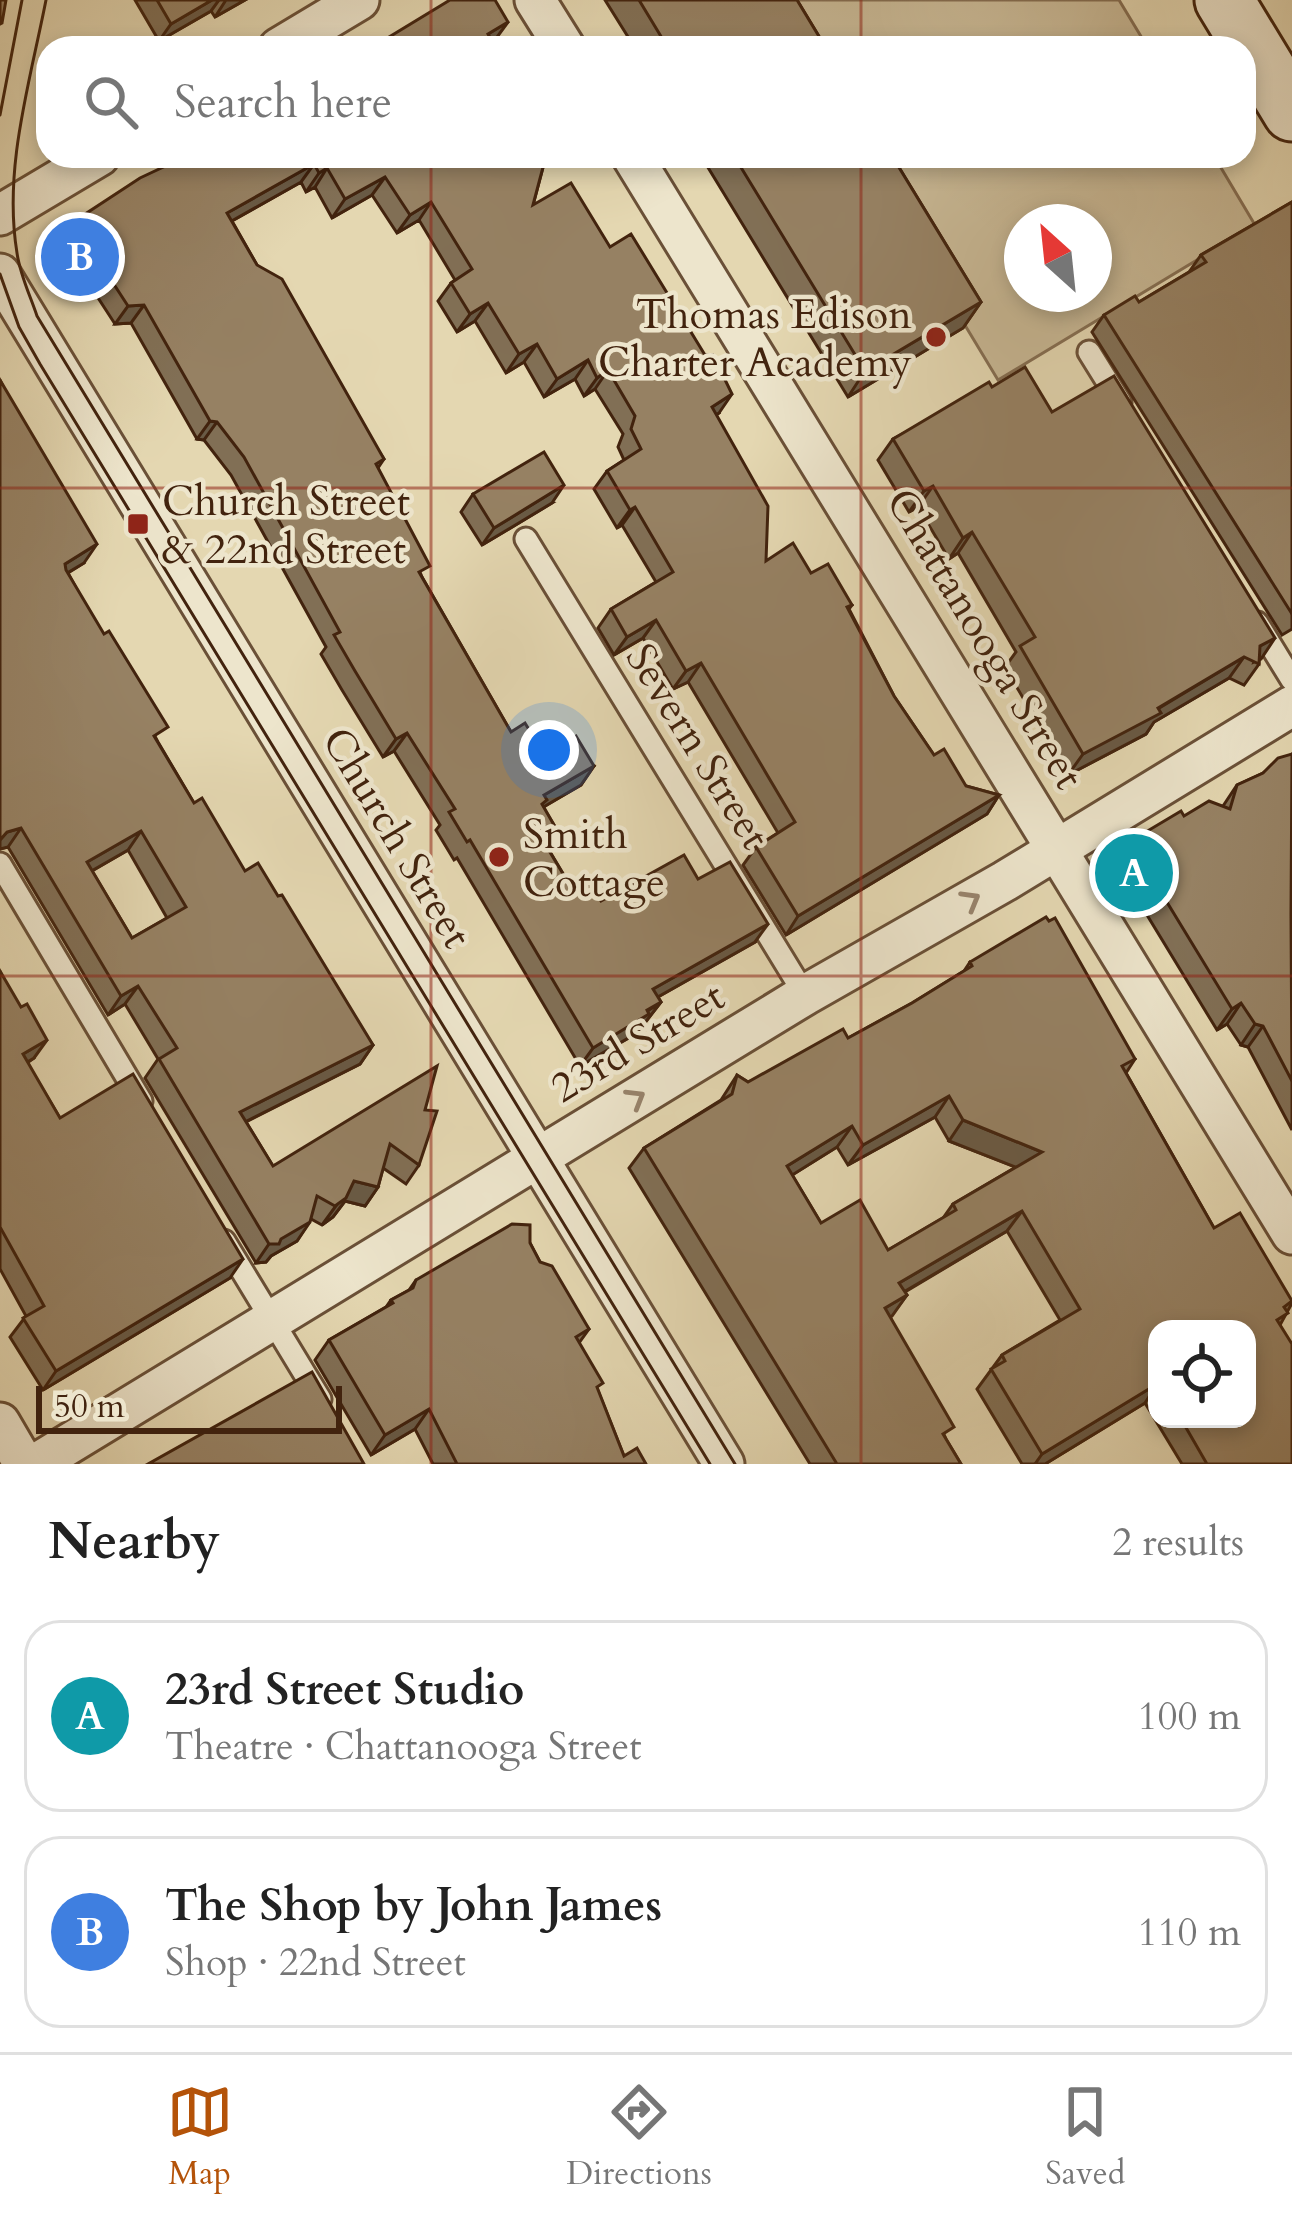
<!DOCTYPE html>
<html lang="en">
<head>
<meta charset="utf-8">
<style>
	body { margin:0; font-family:Cardo,serif; background:#f2f2f2; color:#222 }
	.controls { position:absolute; right:36px; bottom:36px; display:grid; overflow:hidden; border-radius:24px; box-shadow:0 6px 18px #0003 }
	.controls button { width:108px; height:108px; display:grid; place-items:center; padding:0; border:0; border-bottom:3px solid #e0e0e0; background:#fff; color:#222; font:60px sans-serif }
	.compass { position:absolute; left:1004px; top:204px; width:108px; height:108px; border-radius:50%; background:#fff; box-shadow:0 6px 18px #0003; rotate:333deg }
	.scale { position:absolute; left:36px; bottom:30px; width:306px; box-sizing:border-box; padding-left:12px; border:6px solid #42230e; border-top:0; font-size:33px; line-height:42px; white-space:nowrap; color:#42230e; -webkit-text-stroke:9px #ede5cc; paint-order:stroke }
	.you { position:absolute; left:549px; top:750px; width:42px; height:42px; margin:-30px; border:9px solid #fff; border-radius:50%; background:#1a73e8; box-shadow:0 0 0 18px #1a73e833 }
	.badge { display:grid; place-items:center; width:78px; height:78px; border-radius:50%; background:#b45309; color:#fff; font-size:39px; font-weight:700 }
	.pin { position:absolute; translate:-50% -50%; border:6px solid #fff; box-shadow:0 3px 12px #0006 }
	.list { margin:0; padding:0; list-style:none }
	h2 { display:flex; justify-content:space-between; align-items:center; height:156px; margin:0; padding:0 48px; font-size:51px }
	h2 small { font-size:39px; font-weight:400; color:#767676 }
	.list li { display:grid; grid-template-columns:78px 1fr auto; gap:36px; align-items:center; box-sizing:border-box; height:192px; margin:0 24px 24px; padding:0 24px; border:3px solid #e0e0e0; border-radius:36px }
	.list b { display:block; font-size:45px; white-space:nowrap }
	.list p { margin:0; font-size:39px; white-space:nowrap; color:#767676 }
	.list em { font-size:39px; font-style:normal; color:#767676 }
	.icon { flex:none; width:66px; height:66px; fill:none; stroke:currentColor; stroke-width:2; stroke-linecap:round; stroke-linejoin:round }
	.map { position:relative; flex:none; width:1292px; height:1464px; overflow:hidden }
	.search { position:absolute; background:#fff; box-shadow:0 6px 18px #0003; left:36px; right:36px; top:36px; height:132px; display:flex; align-items:center; gap:30px; box-sizing:border-box; padding:0 42px; border-radius:36px; color:#767676; font-size:45px }
	.sheet { height:588px; background:#fff }
	nav { display:flex; justify-content:space-around; align-items:center; box-sizing:border-box; height:168px; border-top:3px solid #e0e0e0; background:#fff; font-size:33px; color:#767676 }
	nav a { display:grid; justify-items:center; gap:6px }
	nav .on { color:#b45309 }
	.map>svg:first-child { display:block }
	.green { fill:#c8b895; stroke:#856e52; stroke-width:3; fill-rule:evenodd }
	.lines { fill:none; stroke-linecap:round; stroke-linejoin:round }
	.lane-casing { stroke:#6a5037; stroke-width:27 }
	.street-casing { stroke:#6a5037; stroke-width:45 }
	.secondary-casing { stroke:#42230e; stroke-width:63 }
	.lane { stroke:#ede5cc; stroke-width:21 }
	.street { stroke:#ede5cc; stroke-width:39 }
	.secondary { stroke:#ede5cc; stroke-width:57 }
	.tram { stroke:#42230e; stroke-width:3 }
	.wall { fill:#816f55; stroke:#42230e; stroke-width:3; fill-rule:evenodd }
	.shaded-wall { fill:#695a45; stroke:#42230e; stroke-width:3 }
	.building { fill:#968163; stroke:#42230e; stroke-width:3; fill-rule:evenodd }
	.oneway { stroke:#98846d }
	.grid { fill:none; stroke:#8f2418; stroke-width:3; stroke-opacity:0.55 }
	.poi-dot { fill:#8f2418; stroke:#ede5cc; stroke-width:4.5 }
	.labels { text-anchor:middle; stroke-width:9; stroke-linejoin:round; paint-order:stroke }
	.poi-label { font-size:42px; fill:#42230e; stroke:#ede5cc; text-anchor:start }
	.street-label { font-size:42px; fill:#42230e; stroke:#ede5cc }
</style>
</head>
<body>
<div class="map">
<svg width="1292" height="1464" viewBox="0 0 1292 1464">
	<rect width="100%" height="100%" fill="#e4d7b1"/>
	<filter id="stains"><feTurbulence type="fractalNoise" baseFrequency=".00167" numOctaves="4"/><feColorMatrix values="0 0 0 0 .2 0 0 0 0 .09 0 0 0 0 .02 0 0 0 .5 -.17"/></filter>
	<radialGradient id="worn" r=".72"><stop offset=".6" stop-color="#630" stop-opacity="0"/><stop offset="1" stop-color="#630" stop-opacity=".3"/></radialGradient>
	<g class="green">
		<polygon points="770,0 1119,0 1148,48 799,48"/>
		<path d="M863,156H1214L1255,225L998,380ZM1022,222H1094V294H1022Z"/>
	</g>
	<g class="lines">
		<defs>
			<g id="lane">
				<polyline points="1089,352 1120,402"/>
				<polyline points="526,539 805,995"/>
				<polyline points="1257,623 1292,680"/>
				<polyline points="0,864 141,1101"/>
				<polyline points="224,1241 320,1399"/>
			</g>
			<g id="street">
				<polyline points="535,0 565,48"/>
				<polyline points="279,48 359,0"/>
				<polyline points="632,156 1292,1234"/>
				<polyline points="0,215 99,156"/>
				<polyline points="0,274 724,1464"/>
				<polyline points="0,1423 24,1464"/>
				<polyline points="36,1464 805,995 1005,881 1292,706"/>
			</g>
			<polyline id="secondary" points="1224,0 1292,112"/>
		</defs>
		<use href="#lane" class="lane-casing"/>
		<use href="#street" class="street-casing"/>
		<use href="#secondary" class="secondary-casing"/>
		<use href="#lane" class="lane"/>
		<use href="#street" class="street"/>
		<use href="#secondary" class="secondary"/>
		<g class="tram">
			<path d="M46,0C30,82 3,169 17,253C20,275 30,295 37,316L735,1464"/>
			<polyline points="0,115 22,0"/>
			<polyline points="0,274 19,327 40,364 710,1464"/>
		</g>
	</g>
	<g class="wall">
		<polygon points="135,0 245,0 215,17 211,11 159,41"/>
		<polygon points="605,0 797,0 826,48 635,48"/>
		<polygon points="187,156 546,156 533,205 610,247 719,413 716,415 766,561 811,573 852,605 849,609 894,696 934,755 966,786 999,795 987,814 786,935 743,865 756,847 778,833 688,682 673,689 643,638 614,655 598,628 611,609 656,582 622,525 617,528 594,489 607,471 624,460 618,447 623,434 595,389 584,396 575,379 544,397 524,362 506,373 475,321 457,332 438,301 451,283 455,280 419,220 397,233 372,195 332,218 315,187 306,192 301,182 232,221 257,265 384,459 378,468 422,577 511,732 544,754 594,766 581,785 543,807 554,825 543,840 574,892 601,901 698,879 755,942 658,997 661,1002 637,1033 580,1066 457,858 454,860 436,830 440,825 394,751 383,757 342,690 321,654 326,647 231,475 204,440 197,439 131,323 115,324 89,284 67,290 77,269 57,242 70,224"/>
		<polygon points="701,156 892,156 981,302 963,328 848,397"/>
		<polygon points="1292,202 1292,629 1282,635 1092,332 1104,315 1139,302 1189,272 1201,255"/>
		<path d="M0,380L84,563L68,573L158,742L194,803L373,1045L360,1064L246,1122L273,1166L425,1110L419,1165L406,1184L383,1168L378,1187L365,1206L345,1201L333,1217L322,1225L311,1219L297,1241L271,1256L266,1262L256,1263L145,1078L158,1059L125,1004L108,1015L8,847L0,849ZM128,850L167,918L132,938L92,871Z"/>
		<polygon points="992,387 1052,412 1259,659 1259,664 1244,685 1229,678 1154,722 1146,734 1068,775 1005,667 1016,652 958,553 949,559 918,507 909,512 878,460 893,439"/>
		<polygon points="473,494 552,503 482,545 461,512"/>
		<polygon points="1292,754 1292,1130 1248,1047 1241,1045 1227,1024 1217,1030 1119,869 1119,860 1134,839 1184,816 1223,806 1237,785 1263,773"/>
		<path d="M970,962L1135,1059L1126,1073L1214,1228L1292,1303L1280,1325L1292,1464H1182L1145,1403L1045,1464H1022L977,1389L1002,1355L1060,1320L1007,1231L905,1292L907,1295L890,1317L946,1439L961,1464H810L629,1168L644,1148L721,1100L737,1075L748,1082L848,1038L912,1003L964,971ZM935,1117L949,1141L1016,1167L953,1204L943,1218L888,1250L821,1223L792,1175L837,1147L848,1165ZM1157,1329L1247,1419H1157Z"/>
		<polygon points="0,971 34,1058 27,1063 60,1118 230,1278 43,1390 10,1337 26,1316 0,1269"/>
		<polygon points="530,1243 540,1262 589,1329 579,1343 624,1456 646,1464 433,1464 415,1429 371,1455 315,1360 329,1340 386,1307 391,1300 409,1290 416,1280"/>
	</g>
	<g class="shaded-wall">
		<polygon points="212,0 219,0 211,11 159,41 171,24"/>
		<polygon points="226,0 245,0 215,17"/>
		<polygon points="508,22 495,40 482,48 488,34"/>
		<polygon points="314,164 301,182 214,231 227,213"/>
		<polygon points="327,168 315,187 306,192 319,173"/>
		<polygon points="385,177 372,195 332,218 345,199"/>
		<polygon points="431,202 419,220 397,233 410,215"/>
		<polygon points="102,266 89,284 67,290 80,272"/>
		<polygon points="981,302 963,328 848,397 865,371"/>
		<polygon points="488,303 475,321 457,332 470,314"/>
		<polygon points="144,305 131,323 115,324 128,306"/>
		<polygon points="537,344 524,362 506,373 519,354"/>
		<polygon points="588,360 575,379 544,397 557,379"/>
		<polygon points="608,370 595,389 584,396 597,378"/>
		<polygon points="732,394 719,413 699,425 712,407"/>
		<polygon points="210,421 217,422 204,440 197,439"/>
		<polygon points="564,485 552,503 482,545 494,528"/>
		<polygon points="933,486 918,507 909,512 924,491"/>
		<polygon points="635,507 622,525 617,528 630,510"/>
		<polygon points="972,532 958,553 949,559 963,538"/>
		<polygon points="97,544 84,563 52,582 65,564"/>
		<polygon points="656,620 643,638 614,655 627,637"/>
		<polygon points="1275,638 1261,659 1254,662 1260,646"/>
		<polygon points="1244,657 1229,678 1154,722 1146,734 1068,775 1083,754"/>
		<polygon points="701,663 688,682 673,689 686,671"/>
		<polygon points="407,733 394,751 383,757 396,739"/>
		<polygon points="594,766 581,785 542,808 535,818 544,795"/>
		<polygon points="999,795 987,814 786,935 798,916"/>
		<polygon points="554,825 541,843 539,834"/>
		<polygon points="21,828 8,847 0,849 0,840 7,832"/>
		<polygon points="141,831 128,850 74,881 87,862"/>
		<polygon points="768,924 755,942 640,1007 653,989"/>
		<polygon points="138,986 125,1004 108,1015 121,996"/>
		<polygon points="661,1002 637,1033 580,1066 593,1048"/>
		<polygon points="1241,1003 1227,1024 1217,1030 1232,1009"/>
		<polygon points="1255,1024 1263,1026 1248,1047 1241,1045"/>
		<polygon points="47,1040 34,1058 9,1073 23,1054"/>
		<polygon points="373,1045 360,1064 227,1131 240,1112"/>
		<polygon points="949,1096 935,1117 848,1165 863,1145"/>
		<polygon points="963,1120 1042,1152 1028,1172 949,1141"/>
		<polygon points="852,1126 837,1147 773,1187 787,1166"/>
		<polygon points="354,1181 378,1187 365,1206 345,1201 333,1217 322,1225"/>
		<polygon points="1022,1211 1007,1231 885,1303 899,1283"/>
		<polygon points="310,1222 297,1241 271,1256 266,1262 256,1263 269,1244"/>
		<polygon points="243,1259 230,1278 43,1390 56,1371"/>
		<polygon points="907,1295 892,1316 870,1328 885,1308"/>
		<polygon points="1157,1384 1145,1403 1045,1464 1035,1464 1042,1454"/>
		<polygon points="429,1409 415,1429 371,1455 385,1435"/>
	</g>
	<g class="building">
		<polygon points="0,0 6,0 2,23 0,24"/>
		<polygon points="157,0 212,0 171,24"/>
		<polygon points="450,0 495,0 508,22 488,34 496,48 371,48"/>
		<polygon points="639,0 797,0 826,48 668,48"/>
		<polygon points="187,156 546,156 533,205 571,183 610,247 631,234 705,355 713,355 732,394 712,407 768,506 766,561 793,543 811,573 828,564 852,605 847,607 894,696 934,755 944,749 966,786 999,795 798,916 756,847 795,822 701,663 686,671 656,620 627,637 611,609 673,572 635,507 630,510 607,471 641,449 631,429 635,416 608,370 597,378 588,360 557,379 537,344 519,354 488,303 470,314 451,283 472,269 431,202 410,215 385,177 345,199 327,168 319,173 314,164 227,213 257,265 282,279 384,459 376,464 430,566 419,572 511,732 525,723 544,754 576,736 594,766 544,795 547,800 542,804 554,825 539,834 574,892 590,883 601,901 684,855 698,879 730,862 768,924 653,989 661,1002 647,1010 649,1014 593,1048 470,840 467,842 449,812 455,809 407,733 396,739 355,671 334,635 340,632 244,457 217,422 210,421 144,305 128,306 102,266 80,272 90,251 70,224 140,178"/>
		<polygon points="734,156 892,156 981,302 865,371"/>
		<polygon points="1292,202 1292,614 1104,315 1135,296 1139,302 1206,262 1201,255"/>
		<polygon points="1025,367 1052,412 1114,376 1275,638 1260,646 1259,664 1244,657 1158,708 1161,713 1083,754 1020,646 1035,637 972,532 963,538 933,486 924,491 893,439 989,382 992,387"/>
		<path d="M0,380L97,544L65,564L66,570L104,634L109,631L168,727L154,736L194,803L202,798L245,871L258,863L278,896L282,895L373,1045L240,1112L273,1166L437,1066L425,1110L437,1111L419,1165L390,1144L378,1187L354,1181L346,1198L335,1206L317,1196L310,1222L281,1239L279,1244H269L159,1059L177,1048L138,986L121,996L21,828L7,832L0,840ZM141,831L186,907L132,938L87,862Z"/>
		<polygon points="544,452 564,485 494,528 473,494"/>
		<polygon points="1292,754 1291,914 1292,1081 1263,1026 1255,1024 1241,1003 1232,1009 1134,848 1134,839 1181,811 1184,816 1209,801 1230,809 1237,785 1263,773 1278,758"/>
		<path d="M1046,917L1049,921L1055,918L1135,1059L1122,1066L1214,1228L1240,1213L1292,1301L1284,1307L1288,1313L1277,1320L1292,1344V1464H1207L1181,1419H1247V1329H1157V1384L1042,1454L991,1369L1005,1361L1002,1355L1080,1309L1022,1211L899,1283L907,1295L885,1308L954,1427L943,1434L961,1464H837L644,1148L732,1094L737,1075L748,1082L843,1029L848,1038L912,1003L972,966L970,962ZM949,1096L963,1120L1042,1152L953,1204L956,1210L888,1250L860,1200L821,1223L787,1166L852,1126L863,1145Z"/>
		<polygon points="0,971 21,1007 27,1004 47,1040 23,1054 60,1118 133,1074 243,1259 56,1371 23,1318 44,1306 0,1227"/>
		<polygon points="512,1224 530,1225 530,1243 540,1262 552,1266 589,1329 576,1337 603,1383 597,1387 624,1456 637,1448 646,1464 457,1464 429,1409 385,1435 329,1340 393,1303 391,1300 413,1288 416,1280"/>
		<polygon points="312,1372 364,1464 148,1464"/>
	</g>
	<defs><path id="oneway-chevron" d="M-2-3.5L2.5 0L-2 3.5" fill="none" stroke-width="1.6" stroke-linecap="round" stroke-linejoin="round" transform="scale(3)"/></defs>
	<g class="oneway">
		<use href="#oneway-chevron" transform="translate(971 900) rotate(-30)"/>
		<use href="#oneway-chevron" transform="translate(636 1098) rotate(-31)"/>
	</g>
	<path class="grid" d="M431,0V48M861,0V48M431,156V1464M861,156V1464M0,488H1292M0,976H1292"/>
	<g class="poi-dot">
		<circle cx="936" cy="337" r="12"/>
		<rect x="126" y="512" width="24" height="24" rx="6"/>
		<circle cx="499" cy="857" r="12"/>
	</g>
	<g class="labels">
		<g class="poi-label">
			<text x="912" y="328" text-anchor="end">Thomas Edison<tspan x="912" dy="48">Charter Academy</tspan></text>
			<text x="162" y="515">Church Street<tspan x="162" dy="48">&amp; 22nd Street</tspan></text>
			<text x="523" y="848">Smith<tspan x="523" dy="48">Cottage</tspan></text>
		</g>
		<g class="street-label">
			<text transform="translate(986 638) rotate(59)" y="15">Chattanooga Street</text>
			<text transform="translate(699 746) rotate(58)" y="15">Severn Street</text>
			<text transform="translate(398 837) rotate(59)" y="15">Church Street</text>
			<text transform="translate(637 1041) rotate(-31)" y="15">23rd Street</text>
		</g>
	</g>
	<rect width="100%" height="100%" filter="url(#stains)"/>
	<rect width="100%" height="100%" fill="url(#worn)"/>
</svg>
<div class="controls">
<button><svg class="icon" aria-label="locate" viewBox="0 0 24 24"><circle cx="12" cy="12" r="6"/><path d="M12 2v4M12 18v4M2 12h4M18 12h4"/></svg></button>
</div>
<svg class="compass" viewBox="-18 -18 36 36"><path d="M0-13l5 13h-10z" fill="#e53935"/><path d="M0 13l5-13h-10z" fill="#767676"/></svg>
<div class="scale">50 m</div>
<div class="you"></div>
<div class="pin badge" style="left:1134px;top:873px;background:#0f9aa8">A</div>
<div class="pin badge" style="left:80px;top:257px;background:#3f7fe0">B</div>
<div class="search"><svg class="icon" aria-label="search" viewBox="0 0 24 24"><circle cx="10" cy="10" r="6"/><path d="M15 15l6 6"/></svg>Search here</div>
</div>
<section class="sheet">
<h2>Nearby<small>2 results</small></h2>
<ul class="list">
<li><span class="badge" style="background:#0f9aa8">A</span><div><b>23rd Street Studio</b><p>Theatre · Chattanooga Street</p></div><em>100 m</em></li>
<li><span class="badge" style="background:#3f7fe0">B</span><div><b>The Shop by John James</b><p>Shop · 22nd Street</p></div><em>110 m</em></li>
</ul>
</section>
<nav>
<a class="on"><svg class="icon" aria-label="map" viewBox="0 0 24 24"><path d="M3 6l6-2 6 2 6-2v14l-6 2-6-2-6 2zM9 4v14M15 6v14"/></svg>Map</a>
<a><svg class="icon" aria-label="directions" viewBox="0 0 24 24"><path d="M12 3l9 9-9 9-9-9zM9 14v-3h6M13 9l2 2-2 2"/></svg>Directions</a>
<a><svg class="icon" aria-label="saved" viewBox="0 0 24 24"><path d="M7 4h10v16l-5-4-5 4z"/></svg>Saved</a>
</nav>
</body>
</html>
